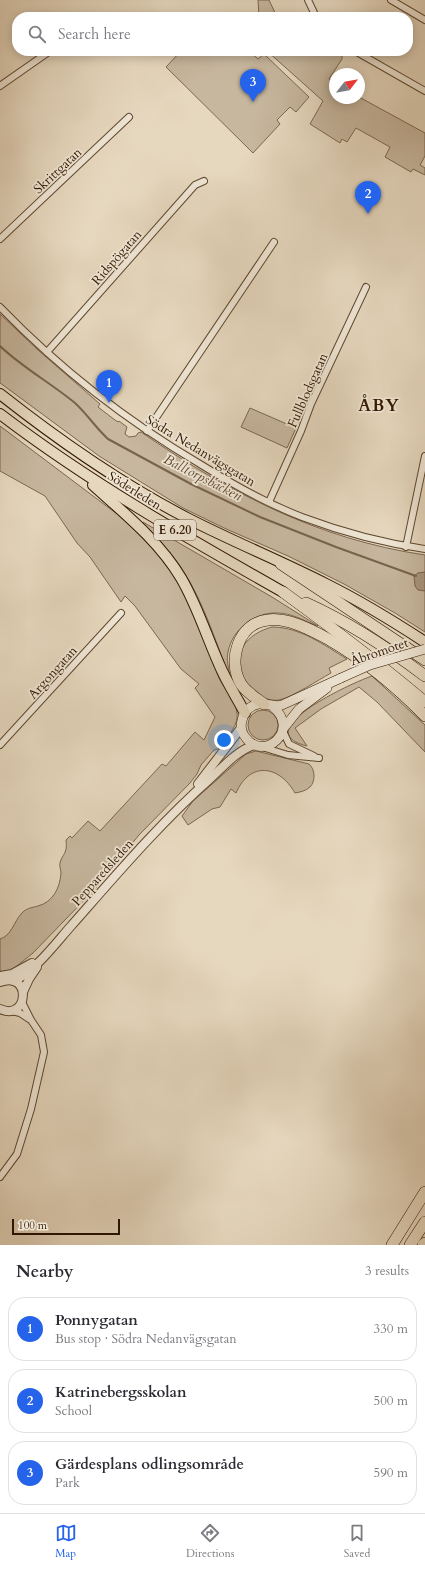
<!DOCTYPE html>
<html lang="en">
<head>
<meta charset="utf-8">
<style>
	body { margin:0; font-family:Cardo,serif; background:#f2f2f3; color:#2b2b33 }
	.compass { position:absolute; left:329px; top:68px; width:36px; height:36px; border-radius:50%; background:#fff; box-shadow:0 2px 10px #0003; rotate:59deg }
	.scale { position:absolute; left:12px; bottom:10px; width:108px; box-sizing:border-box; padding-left:4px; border:2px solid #311701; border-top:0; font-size:11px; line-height:14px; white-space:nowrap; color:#311701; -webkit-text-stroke:3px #efe6d5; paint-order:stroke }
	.you { position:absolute; left:224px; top:740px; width:14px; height:14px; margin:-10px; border:3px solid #fff; border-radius:50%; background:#1a73e8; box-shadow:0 0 0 6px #1a73e833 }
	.badge { display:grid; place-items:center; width:26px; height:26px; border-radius:50%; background:#2563eb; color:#fff; font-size:13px; font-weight:700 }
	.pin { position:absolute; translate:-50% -33px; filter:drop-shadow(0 1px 2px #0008) }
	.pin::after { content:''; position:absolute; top:21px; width:14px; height:12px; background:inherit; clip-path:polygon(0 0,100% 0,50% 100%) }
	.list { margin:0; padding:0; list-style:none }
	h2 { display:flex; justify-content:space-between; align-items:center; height:52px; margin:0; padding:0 16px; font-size:17px }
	h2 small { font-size:13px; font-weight:400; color:#7c7c81 }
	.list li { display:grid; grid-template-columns:26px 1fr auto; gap:12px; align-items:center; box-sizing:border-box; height:64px; margin:0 8px 8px; padding:0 8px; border:1px solid #e1e1e2; border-radius:16px }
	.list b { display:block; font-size:15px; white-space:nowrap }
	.list p { margin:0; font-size:13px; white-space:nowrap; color:#7c7c81 }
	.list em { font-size:13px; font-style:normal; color:#7c7c81 }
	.icon { flex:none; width:22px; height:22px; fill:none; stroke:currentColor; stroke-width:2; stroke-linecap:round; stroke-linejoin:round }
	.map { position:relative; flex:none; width:425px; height:1245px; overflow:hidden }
	.search { position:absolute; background:#fff; box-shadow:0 2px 10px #0003; left:12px; right:12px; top:12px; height:44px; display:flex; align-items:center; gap:10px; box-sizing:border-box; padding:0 14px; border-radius:16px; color:#7c7c81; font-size:15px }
	.sheet { height:268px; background:#fff }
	nav { display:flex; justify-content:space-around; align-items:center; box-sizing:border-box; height:56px; border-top:1px solid #e1e1e2; background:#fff; font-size:11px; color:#7c7c81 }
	nav a { display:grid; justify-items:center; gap:2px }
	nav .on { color:#2563eb }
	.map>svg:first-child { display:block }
	.green { fill:#c7b79f; stroke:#7c6750 }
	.water { fill:#a8967e; stroke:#78634c }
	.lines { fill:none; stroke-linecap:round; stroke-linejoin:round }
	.stream { stroke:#78634c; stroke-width:2 }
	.minor-casing { stroke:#5e4730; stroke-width:8 }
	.tertiary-casing { stroke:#5e4730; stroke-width:10 }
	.secondary-casing { stroke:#311701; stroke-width:10 }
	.trunk-casing { stroke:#311701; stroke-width:12 }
	.motorway-casing { stroke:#311701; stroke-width:12 }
	.minor { stroke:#efe6d5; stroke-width:6 }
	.tertiary { stroke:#efe6d5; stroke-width:8 }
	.secondary { stroke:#efe6d5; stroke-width:9 }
	.trunk { stroke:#e6d8bf; stroke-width:10 }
	.motorway { stroke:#e6d8bf; stroke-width:11 }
	.secondary-bridge-casing { stroke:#311701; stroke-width:10; stroke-linecap:butt }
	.secondary-bridge { stroke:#efe6d5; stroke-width:9 }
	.labels { text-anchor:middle; stroke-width:3.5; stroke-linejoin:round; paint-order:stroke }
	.shield { fill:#efe6d5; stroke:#6a5541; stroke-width:1 }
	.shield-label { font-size:12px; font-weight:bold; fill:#311701 }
	.street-label { font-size:13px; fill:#311701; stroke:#efe6d5 }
	.water-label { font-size:14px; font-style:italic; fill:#614a33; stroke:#efe6d5 }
	.district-label { font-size:17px; font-weight:bold; letter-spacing:1px; fill:#311701; stroke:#efe6d5 }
</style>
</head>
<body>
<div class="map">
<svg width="425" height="1245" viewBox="0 0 425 1245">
	<rect width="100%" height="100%" fill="#e6d8bf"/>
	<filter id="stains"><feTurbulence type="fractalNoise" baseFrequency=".005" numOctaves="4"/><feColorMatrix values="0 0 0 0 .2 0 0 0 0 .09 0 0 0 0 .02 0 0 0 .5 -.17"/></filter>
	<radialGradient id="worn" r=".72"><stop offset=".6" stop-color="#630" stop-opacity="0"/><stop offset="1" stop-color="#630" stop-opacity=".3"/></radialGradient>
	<g class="green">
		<polygon points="258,0 269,0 277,17 259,17"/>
		<polygon points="181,51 249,51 258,59 264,54 309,97 296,112 290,107 277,120 280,124 253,153 166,67"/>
		<polygon points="267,51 295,51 296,53 300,51 342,51 342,59 329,79 335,83 335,98 359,98 359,97 425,133 425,156 420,165 425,168 425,175 413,169 411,172 385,157 390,147 356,128 347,142 342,139 340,143 310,124 323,101"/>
		<path d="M0,314L38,350L100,404L98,407L115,420L118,422L119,421L127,427L125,434L129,437L136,436L138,433L141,432C230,493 317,539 425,555V632L395,613L344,584L288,556L224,528L183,508L99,456L3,385L0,383Z"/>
		<polygon points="250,408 296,428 287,448 241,427"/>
		<path d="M0,426L121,517C145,539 167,562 183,591C199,618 207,649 219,678C224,689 236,700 237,713C239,726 225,740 218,749L214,750L201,765L197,774L190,783L139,835L95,889L33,953L12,970L7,972L0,971V939C11,936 14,922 21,914C26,908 31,908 38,906C53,902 60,888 61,873C61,870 59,866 60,863C62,854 68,854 66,840L70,836L72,838L88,821L100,831L162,764L166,766L195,732L204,740L215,717L195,688L199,684L181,669L135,606L125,596L121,602L90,557L77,543L45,496L0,471Z"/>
		<path d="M143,522L272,597L318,626C304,621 292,613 277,613C254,612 232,630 228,652C226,659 229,669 230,677L227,670C214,637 203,602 184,572C173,554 157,538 142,523Z"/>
		<path d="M272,627C300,627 324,645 347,659L329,668L331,673C318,680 293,697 279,700C258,703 237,680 239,659C241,641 257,631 272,627Z"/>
		<path d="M372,676L425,725V752L377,702L359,687L321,709L295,728L307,746C245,731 356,681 372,676Z"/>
		<circle cx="263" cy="725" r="15"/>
		<path d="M256,751L309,764C315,769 316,781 310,787C306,791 300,792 295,793C279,765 250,761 236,793L231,789L220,807L212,809L188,825L182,816L193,801L246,754Z"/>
	</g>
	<polygon class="water" points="425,572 425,591 418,590 415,586 414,576 418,573"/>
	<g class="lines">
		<path class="stream" d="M0,346C23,368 51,383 75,403C87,414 96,428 108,439L191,484L260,517L336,547L416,576"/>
		<defs>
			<g id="minor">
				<polyline points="308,0 316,17"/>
				<polyline points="391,0 425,20"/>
				<polyline points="355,51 425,91"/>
				<polyline points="0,86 50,51"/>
				<polyline points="0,239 129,117"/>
				<path d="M0,307C59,368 127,421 200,464C232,484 266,503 302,517C342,532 383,543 425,549"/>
				<polyline points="47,352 195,185 204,181"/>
				<polyline points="147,431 274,242"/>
				<polyline points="269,502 301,431 311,404 366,287"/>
				<polyline points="406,547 425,456"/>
				<polyline points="283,731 289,744 314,756"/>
				<polyline points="0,745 121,613"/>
				<polyline points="262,747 288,755 319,758"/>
				<polyline points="12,1011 20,1013 29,1019"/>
				<polyline points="0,1177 17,1154 31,1109 44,1052 41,1035 31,1020 22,1002"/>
			</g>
			<g id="tertiary">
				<polyline points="198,784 241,728"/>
				<polyline points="0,976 12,974 32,963"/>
				<path d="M14,981C36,970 55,944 71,926C116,875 160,823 211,778C224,766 237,751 254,745"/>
				<path d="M0,982C32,970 29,1022 0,1009"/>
				<polyline points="23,992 29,979 37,967"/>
			</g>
			<g id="secondary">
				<path d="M273,707C301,730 264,762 246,738C242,733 240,727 242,721C243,714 248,707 255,705C265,701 273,708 282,705L341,678"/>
				<polyline points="283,729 299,709 327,688"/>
			</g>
			<g id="trunk">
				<path d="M0,394C57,439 125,486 189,519C234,542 281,561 326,584C360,601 393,621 425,642"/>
				<path d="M0,414C89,482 186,537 283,592"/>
				<path d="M93,485C124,513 159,541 181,578C197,605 206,635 219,664C226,681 236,696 245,713"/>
			</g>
			<g id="motorway">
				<polyline points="281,564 425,660"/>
				<path d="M283,592C331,627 379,663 425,702"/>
				<path d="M306,603C348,622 388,648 425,676"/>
				<path d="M264,704C256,698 246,692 241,684C227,661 238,623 268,620C274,619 281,620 286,621C301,624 315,632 328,639C364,660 396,686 425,716"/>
				<polyline points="392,1245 425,1192"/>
				<polyline points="410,1245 425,1222"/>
				<polyline points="423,1245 425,1243"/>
			</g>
		</defs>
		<use href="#minor" class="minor-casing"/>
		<use href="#tertiary" class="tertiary-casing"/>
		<use href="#secondary" class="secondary-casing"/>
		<use href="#trunk" class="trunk-casing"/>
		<use href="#motorway" class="motorway-casing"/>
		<use href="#minor" class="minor"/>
		<use href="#tertiary" class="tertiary"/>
		<use href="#secondary" class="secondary"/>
		<use href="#trunk" class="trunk"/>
		<use href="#motorway" class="motorway"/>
		<defs>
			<polyline id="secondary-bridge" points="341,678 370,665 425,649"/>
		</defs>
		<use href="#secondary-bridge" class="secondary-bridge-casing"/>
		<use href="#secondary-bridge" class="secondary-bridge"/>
	</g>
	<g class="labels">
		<rect class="shield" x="154" y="520" width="42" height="20" rx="3"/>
		<g class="shield-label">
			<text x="175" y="534">E 6.20</text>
		</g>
		<g class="street-label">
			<text transform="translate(57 170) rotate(-43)" y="5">Skrittgatan</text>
			<text transform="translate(116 257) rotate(-49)" y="5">Ridspögatan</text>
			<text transform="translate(307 390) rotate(-66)" y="5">Fullblodsgatan</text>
			<text transform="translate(201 450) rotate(31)" y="5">Södra Nedanvägsgatan</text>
			<text transform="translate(135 490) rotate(32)" y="5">Söderleden</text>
			<text transform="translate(379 651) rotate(-19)" y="5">Åbromotet</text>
			<text transform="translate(52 672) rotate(-48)" y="5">Argongatan</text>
			<text transform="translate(102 872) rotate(-48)" y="5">Pepparedsleden</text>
		</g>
		<g class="water-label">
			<text transform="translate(203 477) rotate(27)" y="5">Balltorpsbäcken</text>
		</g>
		<g class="district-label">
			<text x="379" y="411">ÅBY</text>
		</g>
	</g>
	<rect width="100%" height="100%" filter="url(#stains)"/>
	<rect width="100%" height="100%" fill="url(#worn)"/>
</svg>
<svg class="compass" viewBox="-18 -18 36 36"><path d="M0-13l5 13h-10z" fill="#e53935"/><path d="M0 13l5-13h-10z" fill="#7c7c81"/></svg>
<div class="scale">100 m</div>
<div class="you"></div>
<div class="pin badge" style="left:109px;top:403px">1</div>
<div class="pin badge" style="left:368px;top:214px">2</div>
<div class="pin badge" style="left:253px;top:102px">3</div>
<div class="search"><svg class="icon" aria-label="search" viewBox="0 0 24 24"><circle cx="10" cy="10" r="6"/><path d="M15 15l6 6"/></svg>Search here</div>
</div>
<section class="sheet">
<h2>Nearby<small>3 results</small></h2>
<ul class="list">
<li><span class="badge">1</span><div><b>Ponnygatan</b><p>Bus stop · Södra Nedanvägsgatan</p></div><em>330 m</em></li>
<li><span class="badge">2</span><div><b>Katrinebergsskolan</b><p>School</p></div><em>500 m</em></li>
<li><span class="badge">3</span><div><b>Gärdesplans odlingsområde</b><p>Park</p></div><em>590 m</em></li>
</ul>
</section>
<nav>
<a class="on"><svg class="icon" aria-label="map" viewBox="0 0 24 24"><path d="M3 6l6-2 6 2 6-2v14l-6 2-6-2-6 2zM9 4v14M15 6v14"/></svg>Map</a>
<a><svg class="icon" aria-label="directions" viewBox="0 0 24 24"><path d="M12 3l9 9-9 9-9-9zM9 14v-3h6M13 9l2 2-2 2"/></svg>Directions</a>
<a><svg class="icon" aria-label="saved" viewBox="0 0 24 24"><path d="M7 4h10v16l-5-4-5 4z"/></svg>Saved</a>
</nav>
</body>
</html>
